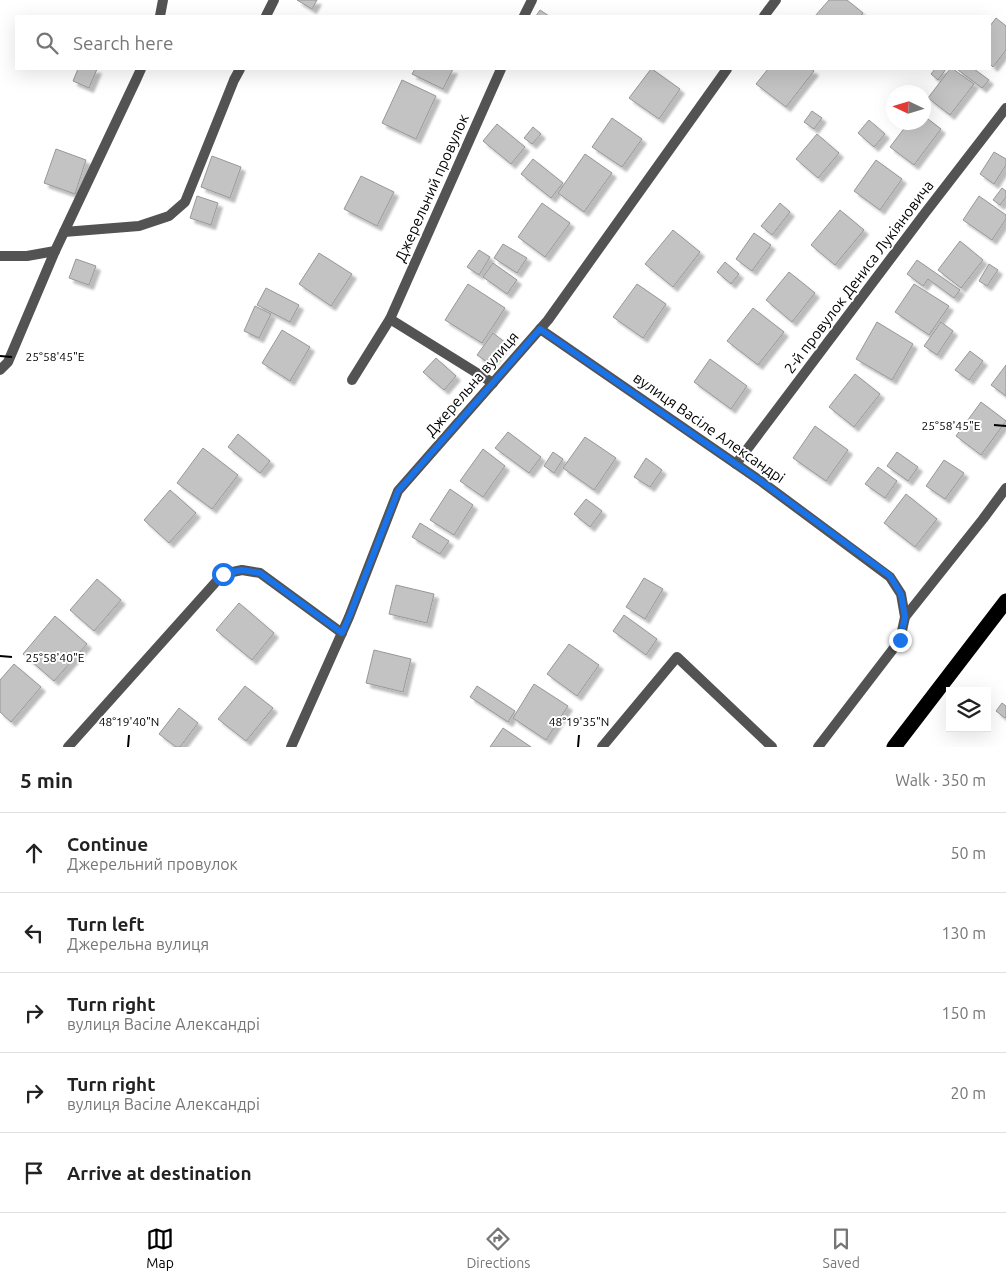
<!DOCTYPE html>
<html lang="en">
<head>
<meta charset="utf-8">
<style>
	body { margin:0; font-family:Ubuntu,sans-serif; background:#f2f2f2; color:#222 }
	.controls { position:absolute; right:15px; bottom:15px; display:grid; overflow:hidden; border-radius:0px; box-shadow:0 5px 20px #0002 }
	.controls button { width:45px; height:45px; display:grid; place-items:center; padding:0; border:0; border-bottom:1px solid #e0e0e0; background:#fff; color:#222; font:25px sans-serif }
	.compass { position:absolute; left:886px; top:85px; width:45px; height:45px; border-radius:50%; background:#fff; box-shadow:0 5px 20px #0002; rotate:274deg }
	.stop { position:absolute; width:15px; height:15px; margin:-11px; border:4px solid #1a73e8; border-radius:50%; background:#fff }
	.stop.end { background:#1a73e8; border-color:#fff; box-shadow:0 1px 5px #0008 }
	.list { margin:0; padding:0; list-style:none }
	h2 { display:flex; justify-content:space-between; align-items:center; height:65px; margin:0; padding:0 20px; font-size:21px }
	h2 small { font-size:16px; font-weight:400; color:#767676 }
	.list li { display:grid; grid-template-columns:32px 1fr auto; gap:15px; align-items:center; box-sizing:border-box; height:80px; padding:0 20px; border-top:1px solid #e0e0e0 }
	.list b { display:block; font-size:19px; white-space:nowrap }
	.list p { margin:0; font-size:16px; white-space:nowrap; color:#767676 }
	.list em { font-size:16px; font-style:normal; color:#767676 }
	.icon { flex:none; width:28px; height:28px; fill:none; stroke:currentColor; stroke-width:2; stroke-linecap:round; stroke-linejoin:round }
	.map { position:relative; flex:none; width:1006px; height:747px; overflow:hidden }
	.search { position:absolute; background:#fff; box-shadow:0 5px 20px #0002; left:15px; right:15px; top:15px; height:55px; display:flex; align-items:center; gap:12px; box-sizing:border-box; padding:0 18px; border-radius:0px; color:#767676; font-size:19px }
	.sheet { height:465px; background:#fff }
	nav { display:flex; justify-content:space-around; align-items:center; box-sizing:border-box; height:70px; border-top:1px solid #e0e0e0; background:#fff; font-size:14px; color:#767676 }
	nav a { display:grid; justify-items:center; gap:2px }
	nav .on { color:#000 }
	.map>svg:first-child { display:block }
	.building { fill:#c3c3c3; stroke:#979797; filter:url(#shadow) }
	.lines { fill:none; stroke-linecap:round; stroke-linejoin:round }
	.lane { stroke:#535353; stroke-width:10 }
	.street { stroke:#535353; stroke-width:10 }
	.highway { stroke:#000; stroke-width:15 }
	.route { stroke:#1a73e8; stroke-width:6 }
	.ticks { fill:none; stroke:#000; stroke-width:2 }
	.labels { text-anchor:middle; stroke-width:4; stroke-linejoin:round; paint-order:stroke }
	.street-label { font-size:15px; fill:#000; stroke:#fff }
	.ticks-label { font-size:12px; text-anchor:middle; fill:#000; stroke:#fff; stroke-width:4; stroke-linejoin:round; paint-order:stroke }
</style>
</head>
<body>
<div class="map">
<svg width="1006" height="747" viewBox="0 0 1006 747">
	<defs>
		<filter id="shadow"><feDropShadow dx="4.5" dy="4.5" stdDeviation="1" flood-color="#0004"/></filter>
	</defs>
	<rect width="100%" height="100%" fill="#fff"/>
	<g class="building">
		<polygon points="297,0 317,0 312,9"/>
		<polygon points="829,0 847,0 863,13 860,16 815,16"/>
		<polygon points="540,10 549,16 536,16"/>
		<polygon points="996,18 1006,26 1006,50 993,67 990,64 990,26"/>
		<polygon points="78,69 97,69 89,88 73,81"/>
		<polygon points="415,69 453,69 443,89 412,74"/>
		<polygon points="651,69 652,69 680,89 659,119 629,98"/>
		<polygon points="768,69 811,69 814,71 786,107 756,84"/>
		<polygon points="935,69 946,69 938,80 931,74"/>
		<polygon points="950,69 953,69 974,84 950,115 928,98"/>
		<polygon points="959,69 974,69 989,80 982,88 958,70"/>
		<polygon points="402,80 436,96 416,139 382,123"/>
		<polygon points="812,111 822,118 814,129 804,122"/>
		<polygon points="924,116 941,129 914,165 890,147 909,122 924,122"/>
		<polygon points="612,118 642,139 622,167 592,147"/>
		<polygon points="869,120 885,134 874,147 858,133"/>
		<polygon points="497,124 525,147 511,164 483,141"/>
		<polygon points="533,127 541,134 532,144 524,138"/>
		<polygon points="817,134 839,153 818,178 796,159"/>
		<polygon points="56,149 86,160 75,194 44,183"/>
		<polygon points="994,152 1006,159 1006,165 994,184 980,174"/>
		<polygon points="585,154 612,173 584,212 558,193"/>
		<polygon points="212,156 241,167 230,198 201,187"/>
		<polygon points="533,159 563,183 551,198 521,174"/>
		<polygon points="876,160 902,179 880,210 854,191"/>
		<polygon points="361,176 394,192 377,226 344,209"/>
		<polygon points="1002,188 1006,191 1006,197 1000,205 993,200"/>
		<polygon points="197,196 218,203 211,225 190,218"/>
		<polygon points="979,196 1006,215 1006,219 992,240 963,220"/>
		<polygon points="542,203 570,223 545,257 518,237"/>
		<polygon points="780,203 790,212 772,235 761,226"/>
		<polygon points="840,210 864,230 835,265 811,245"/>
		<polygon points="673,230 700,252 673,287 645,264"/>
		<polygon points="754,233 771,245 752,271 736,259"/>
		<polygon points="960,241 983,260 961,288 938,270"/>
		<polygon points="503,244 527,258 517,273 494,258"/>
		<polygon points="479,250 490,257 479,275 467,267"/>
		<polygon points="319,253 352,274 331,306 299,284"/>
		<polygon points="76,259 96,266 89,285 69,278"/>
		<polygon points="917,260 960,290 954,298 928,279 923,286 907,274"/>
		<polygon points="725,262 739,274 731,284 717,272"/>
		<polygon points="493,263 517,280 507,294 483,277"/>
		<polygon points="989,264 998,270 987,286 979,281"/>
		<polygon points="789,272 815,293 792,322 766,300"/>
		<polygon points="468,284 505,308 482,343 445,320"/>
		<polygon points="637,284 666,304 643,338 613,317"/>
		<polygon points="914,284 949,306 929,335 895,312"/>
		<polygon points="266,288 299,305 290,322 257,305"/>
		<polygon points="255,306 271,314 259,338 244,331"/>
		<polygon points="753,308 784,332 758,365 727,341"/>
		<polygon points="877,322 913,344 892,380 856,359"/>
		<polygon points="941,322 953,331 937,355 924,346"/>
		<polygon points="282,330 310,347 290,381 262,363"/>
		<polygon points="493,333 506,343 490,364 477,355"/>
		<polygon points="970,351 983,361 969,380 955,370"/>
		<polygon points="436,358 456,376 444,390 423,372"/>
		<polygon points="710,359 747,386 731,409 694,382"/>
		<polygon points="1006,365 1006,396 991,385"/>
		<polygon points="855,374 880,394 854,427 829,407"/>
		<polygon points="981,402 1006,421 981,455 956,436"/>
		<polygon points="815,426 848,450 826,481 793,458"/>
		<polygon points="508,432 541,457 529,473 495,448"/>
		<polygon points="238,434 270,461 260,473 228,447"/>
		<polygon points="585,437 616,458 594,490 563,468"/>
		<polygon points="203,448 238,475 212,509 177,483"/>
		<polygon points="483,449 505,466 483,497 460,481"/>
		<polygon points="553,452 563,459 554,473 544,466"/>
		<polygon points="897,452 918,467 908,481 887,466"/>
		<polygon points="646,458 662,470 650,487 634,477"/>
		<polygon points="944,460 964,473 945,499 926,486"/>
		<polygon points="878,467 897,481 885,498 865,484"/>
		<polygon points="450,489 473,505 454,535 430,520"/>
		<polygon points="170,490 196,513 169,543 144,520"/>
		<polygon points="906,494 937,519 915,547 884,523"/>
		<polygon points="586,499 602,511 590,527 574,514"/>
		<polygon points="420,523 449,541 440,554 412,537"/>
		<polygon points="644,578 663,589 645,619 626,607"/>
		<polygon points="97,579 121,600 94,631 70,610"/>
		<polygon points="396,585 434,594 427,623 389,614"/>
		<polygon points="239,603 274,633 252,660 216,630"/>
		<polygon points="624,615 657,639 646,655 613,631"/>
		<polygon points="55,616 87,644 54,681 23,654"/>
		<polygon points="569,644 599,665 577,696 547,674"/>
		<polygon points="374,650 411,659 403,692 366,683"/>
		<polygon points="14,664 41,687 11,722 0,712 0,680"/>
		<polygon points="534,684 568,706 546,740 513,718"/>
		<polygon points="245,686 273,708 246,741 218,719"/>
		<polygon points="477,686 515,711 508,722 470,697"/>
		<polygon points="1002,703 1006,706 1006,717 1005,718 996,711"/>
		<polygon points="179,708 198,723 180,747 176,747 159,734"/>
		<polygon points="503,728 531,747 490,747"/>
	</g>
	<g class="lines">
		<g class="lane">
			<polyline points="266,16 274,0"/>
			<polyline points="64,232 139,226 169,216 185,202 234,80 240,69"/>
		</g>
		<g class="street">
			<polyline points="160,16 163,0"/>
			<polyline points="524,16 532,0"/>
			<polyline points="764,16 776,0"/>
			<polyline points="0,256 27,256 55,251 136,80 141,69"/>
			<polyline points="540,329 762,482 890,577 901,594 905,617 900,640 818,747"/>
			<polyline points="0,370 8,362 55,251"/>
			<polyline points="352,380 390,319"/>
			<polyline points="493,383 390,319 501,69"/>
			<polyline points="736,464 925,213 1006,108"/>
			<polyline points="905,617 983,519 1006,488"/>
			<polyline points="68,747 223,574 242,570 260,573 342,633"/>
			<polyline points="291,747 349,617 398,491 548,320 727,69"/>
			<polyline points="602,747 677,657 772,747"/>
		</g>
		<polyline class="highway" points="894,747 1006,601"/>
	</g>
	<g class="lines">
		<polyline class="route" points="223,574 242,570 260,573 342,633 349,617 398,491 540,329 762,482 890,576 901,594 905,617 900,640"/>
	</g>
	<path class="ticks" d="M0,356L12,357M994,425L1006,426M0,656L12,657M128,747L129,735M578,747L579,735"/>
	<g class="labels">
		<g class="street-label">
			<text transform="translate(432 188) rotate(-66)" y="5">Джерельний провулок</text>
			<text transform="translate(859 277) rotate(-53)" y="5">2-й провулок Дениса Лукіяновича</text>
			<text transform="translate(472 384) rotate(-49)" y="5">Джерельна вулиця</text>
			<text transform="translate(709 428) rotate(35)" y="5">вулиця Васіле Александрі</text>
		</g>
	</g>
	<g class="ticks-label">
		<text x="55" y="361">25°58'45"E</text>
		<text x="951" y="430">25°58'45"E</text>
		<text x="55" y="662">25°58'40"E</text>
		<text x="129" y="726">48°19'40"N</text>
		<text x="579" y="726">48°19'35"N</text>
	</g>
</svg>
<div class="controls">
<button><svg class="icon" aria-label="layers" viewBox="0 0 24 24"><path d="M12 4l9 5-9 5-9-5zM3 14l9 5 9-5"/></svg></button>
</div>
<svg class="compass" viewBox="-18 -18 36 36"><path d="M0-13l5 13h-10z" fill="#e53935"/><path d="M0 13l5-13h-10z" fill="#767676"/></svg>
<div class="stop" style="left:223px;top:574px"></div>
<div class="stop end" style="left:900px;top:640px"></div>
<div class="search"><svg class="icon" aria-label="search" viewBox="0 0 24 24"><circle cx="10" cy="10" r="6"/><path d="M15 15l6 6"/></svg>Search here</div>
</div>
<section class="sheet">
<h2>5 min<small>Walk · 350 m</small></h2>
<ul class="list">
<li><svg class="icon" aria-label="ahead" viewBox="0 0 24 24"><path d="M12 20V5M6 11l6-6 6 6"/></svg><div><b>Continue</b><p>Джерельний провулок</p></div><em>50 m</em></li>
<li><svg class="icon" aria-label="left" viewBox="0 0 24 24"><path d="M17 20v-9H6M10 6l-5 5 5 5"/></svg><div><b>Turn left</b><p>Джерельна вулиця</p></div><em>130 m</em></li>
<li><svg class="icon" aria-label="right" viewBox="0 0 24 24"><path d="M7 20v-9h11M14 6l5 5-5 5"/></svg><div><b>Turn right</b><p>вулиця Васіле Александрі</p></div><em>150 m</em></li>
<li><svg class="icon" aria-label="right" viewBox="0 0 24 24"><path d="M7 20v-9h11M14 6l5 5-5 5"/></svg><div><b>Turn right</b><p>вулиця Васіле Александрі</p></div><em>20 m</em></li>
<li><svg class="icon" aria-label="arrive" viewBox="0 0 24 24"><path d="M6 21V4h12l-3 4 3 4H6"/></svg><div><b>Arrive at destination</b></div></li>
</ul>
</section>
<nav>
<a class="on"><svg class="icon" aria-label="map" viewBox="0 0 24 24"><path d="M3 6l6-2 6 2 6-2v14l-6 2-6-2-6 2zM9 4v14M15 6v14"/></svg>Map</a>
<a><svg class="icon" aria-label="directions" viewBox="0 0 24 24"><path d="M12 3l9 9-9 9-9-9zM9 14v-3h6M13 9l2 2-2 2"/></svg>Directions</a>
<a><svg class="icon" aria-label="saved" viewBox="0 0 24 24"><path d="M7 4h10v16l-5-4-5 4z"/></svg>Saved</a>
</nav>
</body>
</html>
